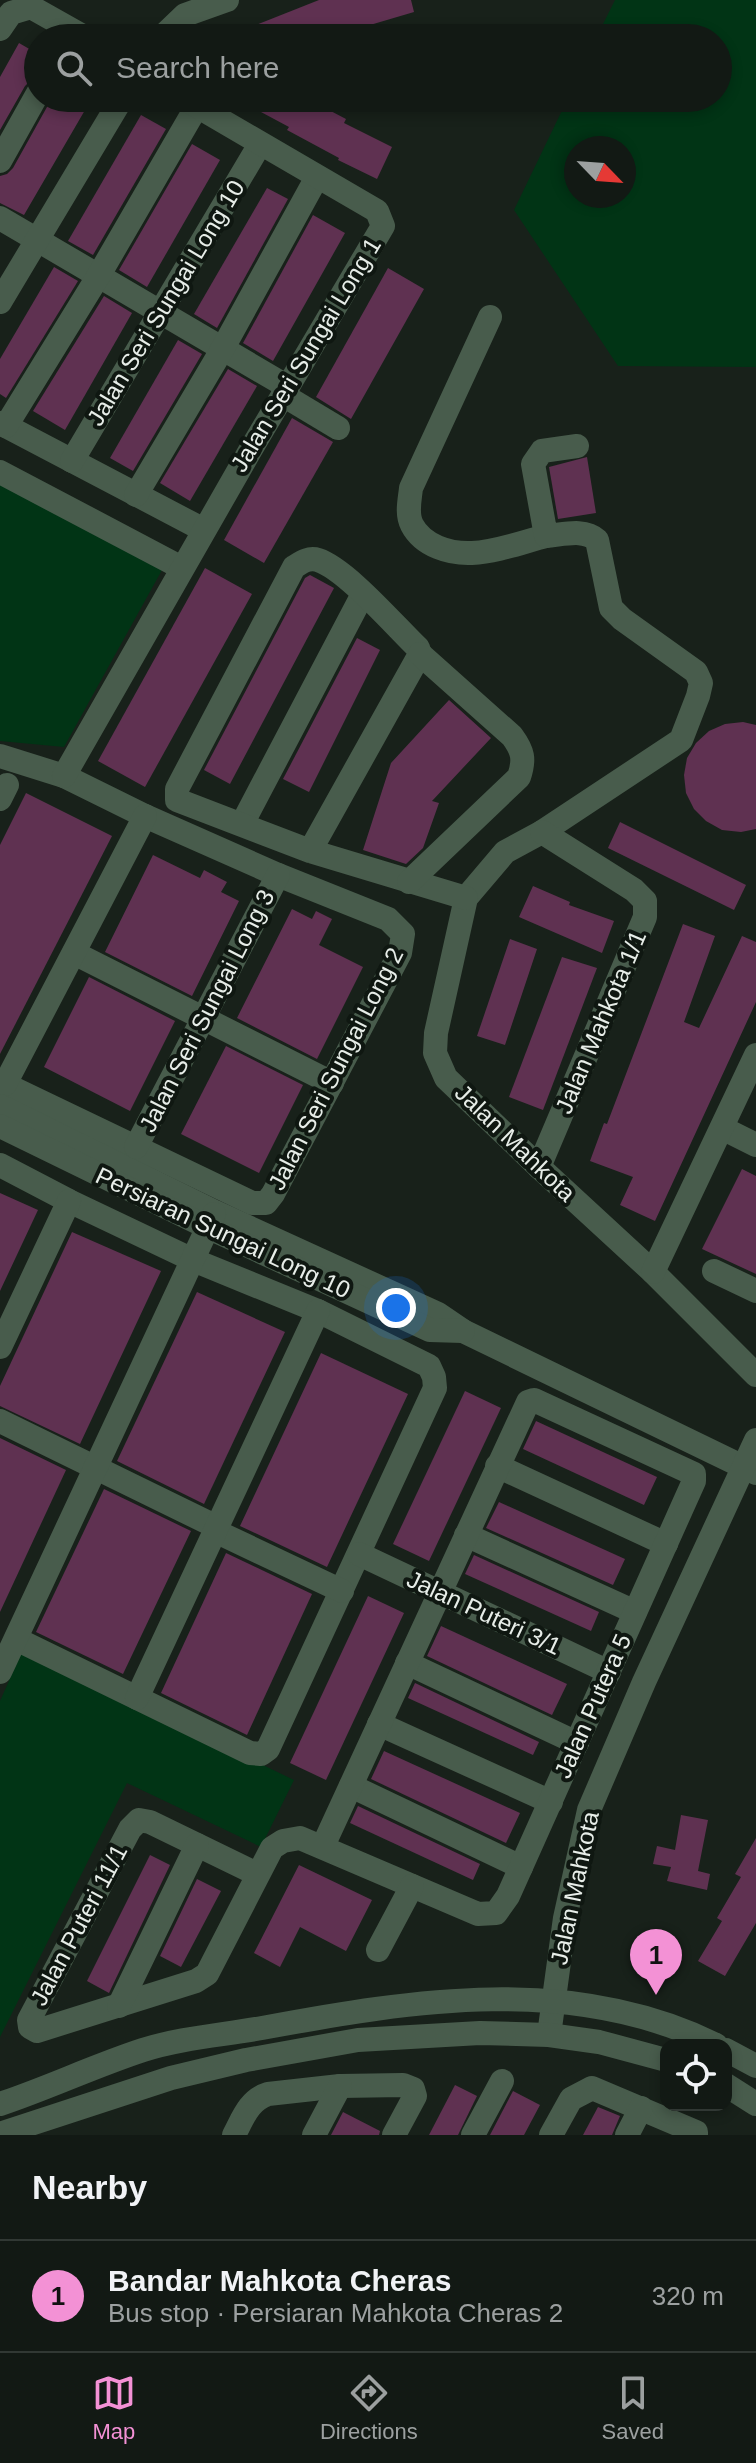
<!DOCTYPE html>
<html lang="en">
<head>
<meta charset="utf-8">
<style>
	body { margin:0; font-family:Arial,sans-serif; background:#1f2622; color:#f1f3f6 }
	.controls { position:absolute; right:24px; bottom:24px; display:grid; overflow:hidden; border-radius:16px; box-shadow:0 4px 12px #0003 }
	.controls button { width:72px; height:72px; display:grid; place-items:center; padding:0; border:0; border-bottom:2px solid #313834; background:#121914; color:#f1f3f6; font:40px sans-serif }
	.compass { position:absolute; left:564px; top:136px; width:72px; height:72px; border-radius:50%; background:#121914; box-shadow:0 4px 12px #0003; rotate:115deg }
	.you { position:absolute; left:396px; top:1308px; width:28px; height:28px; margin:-20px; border:6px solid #fff; border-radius:50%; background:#1a73e8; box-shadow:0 0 0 12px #1a73e833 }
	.badge { display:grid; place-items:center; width:52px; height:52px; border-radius:50%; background:#f391d5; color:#111; font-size:26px; font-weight:700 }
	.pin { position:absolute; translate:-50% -66px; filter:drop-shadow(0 2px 4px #0008) }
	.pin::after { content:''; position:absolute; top:42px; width:28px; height:24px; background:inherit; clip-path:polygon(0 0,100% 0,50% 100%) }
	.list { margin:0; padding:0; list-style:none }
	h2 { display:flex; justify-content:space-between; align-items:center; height:104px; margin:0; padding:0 32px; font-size:34px }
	h2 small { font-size:26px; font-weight:400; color:#9ca0a0 }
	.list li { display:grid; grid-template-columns:52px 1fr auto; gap:24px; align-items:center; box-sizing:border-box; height:112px; padding:0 32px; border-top:2px solid #313834 }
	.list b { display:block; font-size:30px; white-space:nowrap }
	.list p { margin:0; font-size:26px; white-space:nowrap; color:#9ca0a0 }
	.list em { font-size:26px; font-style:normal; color:#9ca0a0 }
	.icon { flex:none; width:44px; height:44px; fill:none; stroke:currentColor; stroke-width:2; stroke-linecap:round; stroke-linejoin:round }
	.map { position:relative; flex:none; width:756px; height:2135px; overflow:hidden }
	.search { position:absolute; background:#121914; box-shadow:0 4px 12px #0003; left:24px; right:24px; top:24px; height:88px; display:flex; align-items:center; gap:20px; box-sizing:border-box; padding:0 28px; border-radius:44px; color:#9ca0a0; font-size:30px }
	.sheet { height:216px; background:#121914 }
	nav { display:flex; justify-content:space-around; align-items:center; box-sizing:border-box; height:112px; border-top:2px solid #313834; background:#121914; font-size:22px; color:#9ca0a0 }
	nav a { display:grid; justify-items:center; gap:4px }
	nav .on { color:#f391d5 }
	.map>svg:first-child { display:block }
	.green { fill:#013415; fill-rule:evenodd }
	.building { fill:#5f3151 }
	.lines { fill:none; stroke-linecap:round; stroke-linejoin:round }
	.minor { stroke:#485c4c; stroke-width:24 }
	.labels { text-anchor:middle; stroke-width:8; stroke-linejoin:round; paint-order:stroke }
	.street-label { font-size:24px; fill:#e7ede8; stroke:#0f1711 }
</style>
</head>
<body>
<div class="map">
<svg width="756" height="2135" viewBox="0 0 756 2135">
	<rect width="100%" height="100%" fill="#18211a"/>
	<g class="green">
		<path d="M615,0H756V367L618,366L514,210L568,98H718V38H596ZM576,148H624V196H576Z"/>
		<polygon points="0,484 162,570 64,747 0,741"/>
		<polygon points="23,1649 294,1780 261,1847 127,1783 0,2037 0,1701"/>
	</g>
	<g class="building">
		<polygon points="319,0 411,0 414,12 326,38 223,38"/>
		<polygon points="19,43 38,54 38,78 31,80 25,86 0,130 0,77"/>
		<polygon points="52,98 92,98 24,215 0,203 0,176 7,174 13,168"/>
		<polygon points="235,98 306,98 346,119 344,123 392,147 377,179 338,160 339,158 287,130 289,127"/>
		<polygon points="141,115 166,129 93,255 68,241"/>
		<polygon points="192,144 220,160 147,287 119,270"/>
		<polygon points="267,188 288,199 217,328 194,314"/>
		<polygon points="313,215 345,233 273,361 243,343"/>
		<polygon points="54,267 78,281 6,398 0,394 0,359"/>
		<polygon points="388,268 424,289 351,419 316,397"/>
		<polygon points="104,296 132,313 65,430 33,411"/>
		<polygon points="178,340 202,354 133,471 110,458"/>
		<polygon points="228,369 257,386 190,501 160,483"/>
		<polygon points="292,418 333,442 264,563 224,540"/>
		<polygon points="587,457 596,513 558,519 549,467"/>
		<polygon points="205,568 252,594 145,787 98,761"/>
		<polygon points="310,575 334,588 230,784 204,770 305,578"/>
		<polygon points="357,638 380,650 309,792 283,779"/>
		<polygon points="449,700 491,738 432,801 439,803 423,848 406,864 363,850 391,763"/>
		<polygon points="743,722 756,725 756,829 741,832 722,830 706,821 694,809 686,793 684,775 687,758 696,743 709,731 725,724"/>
		<polygon points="26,793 112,836 0,1054 0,845"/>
		<polygon points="620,822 746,885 734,910 608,848"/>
		<polygon points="153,855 200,878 204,870 227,882 221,892 239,901 192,996 105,952"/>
		<polygon points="533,886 570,902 569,905 614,921 602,953 519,917"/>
		<polygon points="292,909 312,919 316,911 332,919 319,945 363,967 317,1059 237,1018"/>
		<polygon points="683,924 715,936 684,1022 699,1028 742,936 756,942 756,1002 655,1221 620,1205 633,1177 590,1161 604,1123 607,1124"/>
		<polygon points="510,939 537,949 505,1045 477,1036"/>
		<polygon points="562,957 597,968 543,1110 509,1097"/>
		<polygon points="89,977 175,1021 130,1111 44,1067"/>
		<polygon points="226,1046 303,1085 259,1173 181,1134"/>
		<polygon points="742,1169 756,1176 756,1274 702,1249"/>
		<polygon points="0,1193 38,1210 0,1291"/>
		<polygon points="72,1232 161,1271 80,1444 0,1406 0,1386"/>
		<polygon points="197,1292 285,1332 204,1504 117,1461"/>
		<polygon points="321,1353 408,1394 327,1567 240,1526"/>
		<polygon points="465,1391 501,1408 429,1561 393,1544"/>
		<polygon points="536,1421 657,1477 644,1505 523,1449"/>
		<polygon points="0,1438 66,1470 0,1612"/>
		<polygon points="104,1489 191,1531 123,1674 36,1632"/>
		<polygon points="499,1502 625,1559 613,1585 486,1528"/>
		<polygon points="226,1553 312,1594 247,1735 161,1693"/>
		<polygon points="474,1555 599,1612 591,1631 465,1574"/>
		<polygon points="368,1596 404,1613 326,1780 290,1763"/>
		<polygon points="441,1626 567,1684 552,1715 427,1656"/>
		<polygon points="415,1683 539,1742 533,1755 408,1698"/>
		<polygon points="384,1751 520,1813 506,1843 371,1779"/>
		<polygon points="358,1806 480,1864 473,1880 350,1823"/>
		<polygon points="681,1815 708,1820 698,1871 710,1874 707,1890 667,1881 671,1867 653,1864 657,1846 675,1850"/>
		<polygon points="756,1838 756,1923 725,1976 698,1961 722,1921 717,1918 741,1877 735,1874"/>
		<polygon points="150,1855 170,1865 109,1993 87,1981"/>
		<polygon points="299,1865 372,1900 346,1951 300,1927 280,1967 254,1953"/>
		<polygon points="197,1879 221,1891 181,1967 160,1956"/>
		<polygon points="455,2085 477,2096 458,2135 429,2135"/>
		<polygon points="513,2091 540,2105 524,2135 490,2135"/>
		<polygon points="598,2107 620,2116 612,2135 583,2135"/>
		<polygon points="343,2112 380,2131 379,2135 331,2135"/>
	</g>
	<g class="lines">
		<g class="minor">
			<polyline points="0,29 11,13 31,7 86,38"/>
			<polyline points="161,38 185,15 227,0"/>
			<polyline points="0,161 38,93"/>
			<polyline points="0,218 288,387"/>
			<polyline points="0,302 122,98"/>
			<path d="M490,317L411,488C410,499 406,514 412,525C423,546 450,554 472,553C496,552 523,542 546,536"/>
			<polyline points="283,395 338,428"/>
			<polyline points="0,423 204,530"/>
			<polyline points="6,426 99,275 197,106"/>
			<path d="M577,446L542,451L533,464L546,536C562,535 584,528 597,540L611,608L622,619L696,672L701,683L698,696L681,740L542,832L505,852L466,898L436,1033L435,1053L446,1078L539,1167L653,1272L756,1375"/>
			<polyline points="72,461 260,144"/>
			<polyline points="0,472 182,568"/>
			<polyline points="136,495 223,348 317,177"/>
			<polyline points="0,756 64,776 145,816 278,875 388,919 403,934 400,953 273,1194 266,1203 252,1203 0,1082"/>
			<polyline points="64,776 251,449 383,226 377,211 183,98"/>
			<polyline points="0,799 7,785"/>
			<polyline points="242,824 363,594"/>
			<path d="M310,851L420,654L418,648C395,626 346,569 318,560C309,557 302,562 294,567L177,789V800L310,851L466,898"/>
			<path d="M409,882L519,777C525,759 523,751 512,736L420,654"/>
			<polyline points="74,953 332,1083"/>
			<polyline points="5,1084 145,816"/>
			<polyline points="0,1106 215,1212 438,1314 463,1331 756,1473"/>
			<polyline points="0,1126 207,1227 430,1330 463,1331"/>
			<polyline points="722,1128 756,1145"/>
			<polyline points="136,1147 278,875"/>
			<polyline points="0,1165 69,1201 193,1260 318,1311 429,1366 434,1377 435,1388 268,1749 261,1754 250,1753 16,1639"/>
			<polyline points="539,1167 645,917 645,901 634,890 542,832"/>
			<polyline points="714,1271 756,1291"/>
			<polyline points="653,1272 756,1055"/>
			<polyline points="0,1347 69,1201"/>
			<polyline points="0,1421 217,1527"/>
			<polyline points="497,1466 666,1544"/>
			<polyline points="215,1531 342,1591"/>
			<polyline points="466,1535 635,1612"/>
			<polyline points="359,1554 609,1672"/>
			<polyline points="407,1663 577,1743"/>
			<polyline points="0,1672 214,1214"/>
			<polyline points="137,1698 318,1311"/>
			<polyline points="379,1724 551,1802"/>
			<polyline points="351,1786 521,1867"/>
			<polyline points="257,1874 150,1822 139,1820 130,1829 29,2020 30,2027 37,2031 196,1981 207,1974 272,1848 283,1841 300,1838 478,1914 496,1913 508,1896 694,1481 694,1474 534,1400 528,1402 323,1846"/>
			<polyline points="378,1950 412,1886"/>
			<polyline points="119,2006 197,1845"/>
			<polyline points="549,2035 565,1918 589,1810 644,1682 756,1440"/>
			<polyline points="726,2050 756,2066"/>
			<polyline points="726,2085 756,2104"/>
			<path d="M0,2104C48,2088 94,2066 143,2050C180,2038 223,2035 262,2028C413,2000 573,1974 716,2045"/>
			<polyline points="0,2134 171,2078 246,2060 358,2040 480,2033 549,2035 599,2042 666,2060"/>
			<path d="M234,2135C243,2118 249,2100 268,2094L340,2086L403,2085L413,2089L415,2096L394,2135"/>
			<polyline points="314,2135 340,2086"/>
			<polyline points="473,2135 502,2081"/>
			<polyline points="551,2135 571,2099 592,2088 696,2132 696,2135"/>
			<polyline points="627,2135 641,2108"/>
		</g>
	</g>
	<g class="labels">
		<g class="street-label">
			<text transform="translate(166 303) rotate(-59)" y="8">Jalan Seri Sungai Long 10</text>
			<text transform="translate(306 355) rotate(-59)" y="8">Jalan Seri Sungai Long 1</text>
			<text transform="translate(207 1011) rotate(-63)" y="8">Jalan Seri Sungai Long 3</text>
			<text transform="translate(601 1022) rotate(-67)" y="8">Jalan Mahkota 1/1</text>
			<text transform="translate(336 1069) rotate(-63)" y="8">Jalan Seri Sungai Long 2</text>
			<text transform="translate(515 1143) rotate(44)" y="8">Jalan Mahkota</text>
			<text transform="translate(223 1233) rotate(25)" y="8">Persiaran Sungai Long 10</text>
			<text transform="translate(484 1613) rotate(25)" y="8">Jalan Puteri 3/1</text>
			<text transform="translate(593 1706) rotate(-66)" y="8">Jalan Putera 5</text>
			<text transform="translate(575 1888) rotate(-78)" y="8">Jalan Mahkota</text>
			<text transform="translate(79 1925) rotate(-62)" y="8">Jalan Puteri 11/1</text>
		</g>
	</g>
</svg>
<div class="controls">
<button><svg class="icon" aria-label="locate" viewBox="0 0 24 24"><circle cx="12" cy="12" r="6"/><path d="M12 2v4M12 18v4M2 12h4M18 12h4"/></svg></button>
</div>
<svg class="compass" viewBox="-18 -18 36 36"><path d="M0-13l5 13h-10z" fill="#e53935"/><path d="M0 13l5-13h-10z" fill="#9ca0a0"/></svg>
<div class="you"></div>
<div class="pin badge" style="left:656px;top:1995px">1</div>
<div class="search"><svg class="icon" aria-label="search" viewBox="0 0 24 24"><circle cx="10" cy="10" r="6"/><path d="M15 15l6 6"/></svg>Search here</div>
</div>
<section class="sheet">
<h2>Nearby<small></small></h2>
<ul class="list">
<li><span class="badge">1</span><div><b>Bandar Mahkota Cheras</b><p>Bus stop · Persiaran Mahkota Cheras 2</p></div><em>320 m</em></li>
</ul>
</section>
<nav>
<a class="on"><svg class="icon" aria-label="map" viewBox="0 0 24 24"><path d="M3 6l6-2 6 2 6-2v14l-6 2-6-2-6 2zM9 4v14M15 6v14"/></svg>Map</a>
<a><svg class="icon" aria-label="directions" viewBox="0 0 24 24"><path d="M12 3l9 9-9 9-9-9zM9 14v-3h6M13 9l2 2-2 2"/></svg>Directions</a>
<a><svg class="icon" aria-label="saved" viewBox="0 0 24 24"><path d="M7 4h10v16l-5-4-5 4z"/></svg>Saved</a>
</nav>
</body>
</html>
